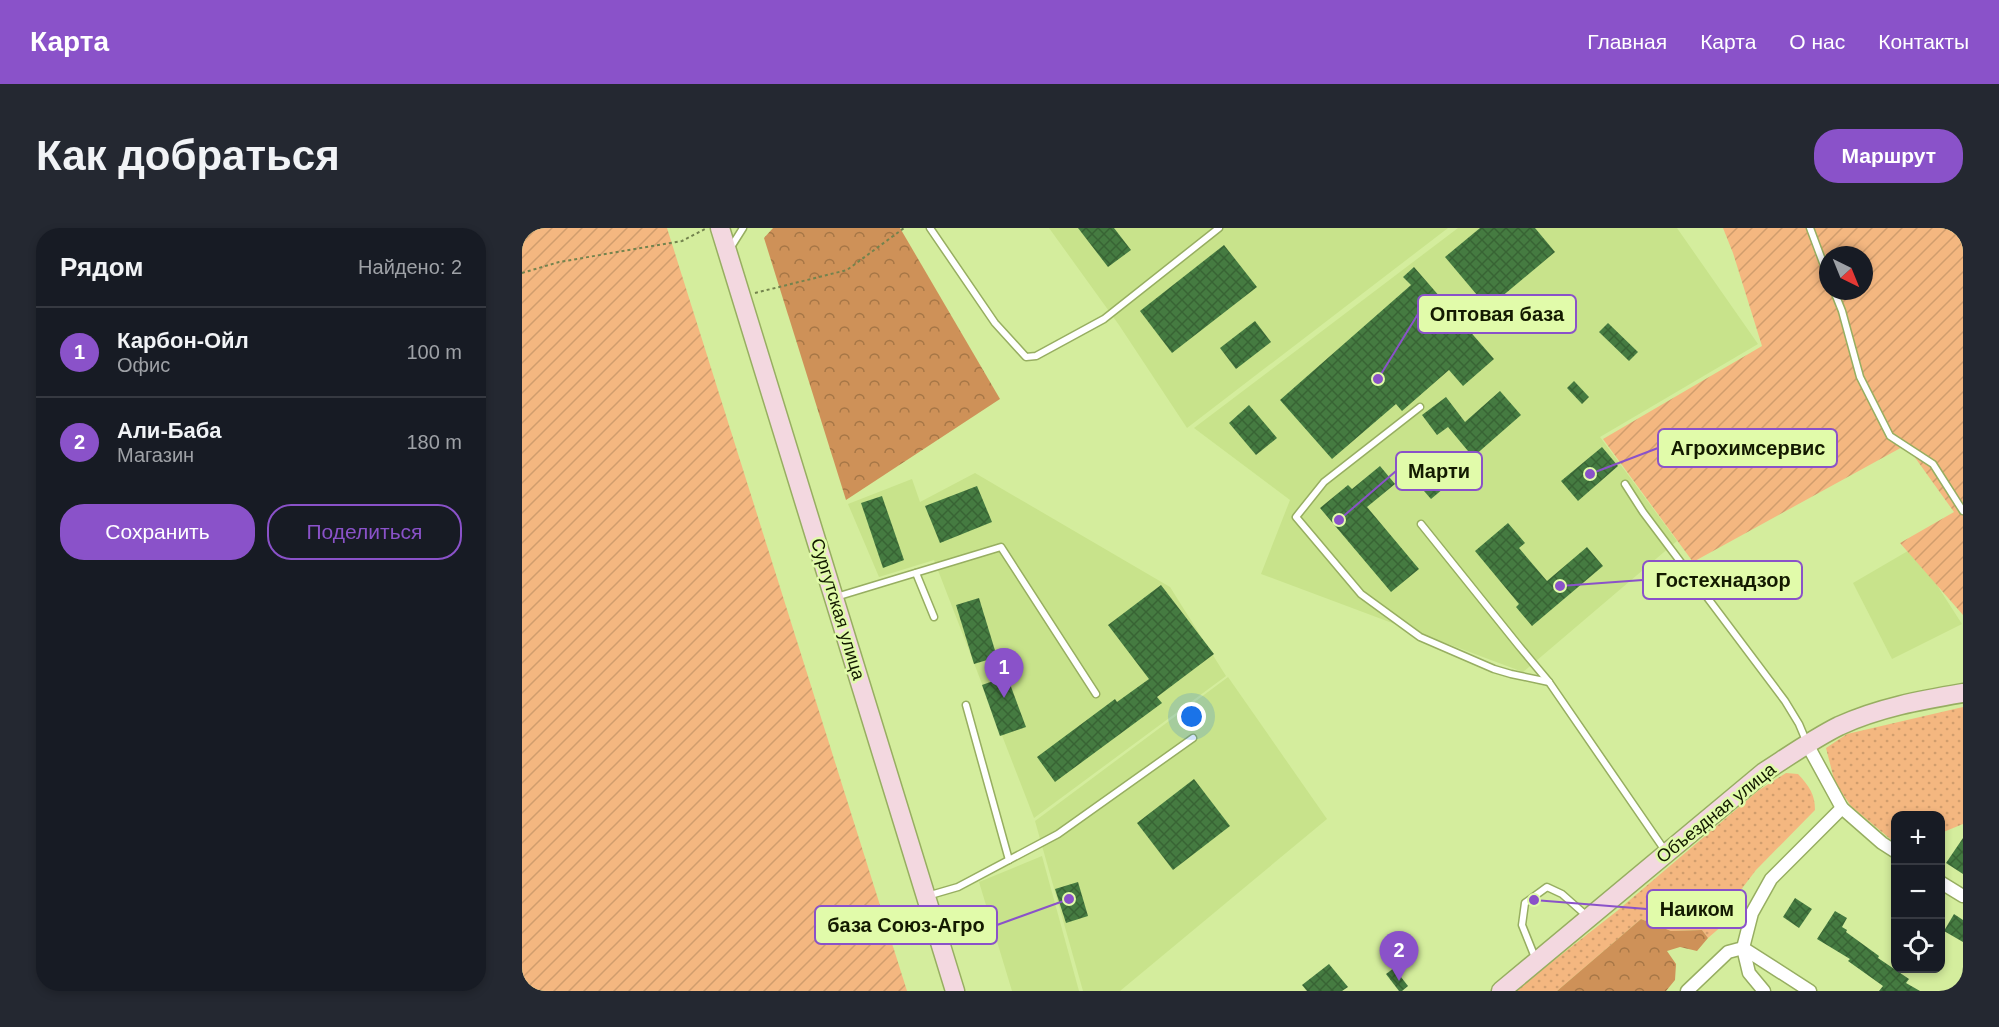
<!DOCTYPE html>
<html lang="ru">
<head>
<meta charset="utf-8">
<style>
	body { margin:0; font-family:Helvetica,sans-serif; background:#242831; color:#f1f3f6 }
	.controls { position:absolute; right:18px; bottom:18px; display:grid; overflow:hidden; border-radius:12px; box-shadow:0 3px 9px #0003 }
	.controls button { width:54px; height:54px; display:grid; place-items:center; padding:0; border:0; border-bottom:2px solid #363941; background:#171b24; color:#f1f3f6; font:30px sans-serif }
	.compass { position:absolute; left:1297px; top:18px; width:54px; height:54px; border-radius:50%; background:#171b24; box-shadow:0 3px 9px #0003; rotate:137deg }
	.you { position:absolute; left:670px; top:489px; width:21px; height:21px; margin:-15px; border:4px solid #fff; border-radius:50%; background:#1a73e8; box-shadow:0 0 0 9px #1a73e833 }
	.badge { display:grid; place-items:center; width:39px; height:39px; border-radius:50%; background:#8a52c9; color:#fff; font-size:20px; font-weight:700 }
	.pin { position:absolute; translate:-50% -50px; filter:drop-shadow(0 2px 3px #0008) }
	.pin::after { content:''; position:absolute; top:32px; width:21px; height:18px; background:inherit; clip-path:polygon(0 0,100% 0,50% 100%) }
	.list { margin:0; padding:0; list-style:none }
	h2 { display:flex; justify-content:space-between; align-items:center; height:78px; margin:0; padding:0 24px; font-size:26px }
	h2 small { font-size:20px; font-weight:400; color:#9ea1a6 }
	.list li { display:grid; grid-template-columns:39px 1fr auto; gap:18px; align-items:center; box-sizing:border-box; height:90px; padding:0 24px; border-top:2px solid #363941 }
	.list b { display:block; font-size:22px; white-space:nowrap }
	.list p { margin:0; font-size:20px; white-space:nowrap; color:#9ea1a6 }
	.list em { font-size:20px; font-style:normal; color:#9ea1a6 }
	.actions { display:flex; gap:12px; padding:18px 24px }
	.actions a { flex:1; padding:14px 0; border:2px solid #8a52c9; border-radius:24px; text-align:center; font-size:21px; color:#8a52c9 }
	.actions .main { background:#8a52c9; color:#fff }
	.icon { flex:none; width:33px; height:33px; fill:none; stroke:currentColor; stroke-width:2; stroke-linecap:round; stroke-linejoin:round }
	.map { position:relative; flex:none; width:1441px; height:763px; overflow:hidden; border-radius:24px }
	header { display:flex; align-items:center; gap:36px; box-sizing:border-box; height:84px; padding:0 30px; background:#8a52c9; color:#fff }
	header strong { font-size:28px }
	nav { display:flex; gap:33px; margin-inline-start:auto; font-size:21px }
	.intro { display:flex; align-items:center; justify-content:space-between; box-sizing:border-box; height:144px; padding:0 36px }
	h1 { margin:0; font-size:42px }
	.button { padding:15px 27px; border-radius:24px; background:#8a52c9; color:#fff; font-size:21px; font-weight:700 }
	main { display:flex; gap:36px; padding:0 36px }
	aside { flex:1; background:#171b24; border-radius:24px; box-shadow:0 3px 9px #0003 }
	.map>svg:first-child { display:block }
	.built { fill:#c8e38b }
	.grass { fill:url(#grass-dots) }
	.forest { fill:url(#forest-crowns) }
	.garden { fill:url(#garden-furrows); fill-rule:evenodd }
	.building { fill:url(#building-cross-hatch) }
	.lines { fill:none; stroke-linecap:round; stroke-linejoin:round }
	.lane-casing { stroke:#97ae61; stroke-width:9 }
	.street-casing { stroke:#97ae61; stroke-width:15 }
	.secondary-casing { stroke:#97ae61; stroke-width:21 }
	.path { stroke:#73834e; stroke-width:2; stroke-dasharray:3 3; stroke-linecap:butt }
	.lane { stroke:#fff; stroke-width:6 }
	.street { stroke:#fff; stroke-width:12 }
	.secondary { stroke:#f3d8e0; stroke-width:18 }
	.labels { text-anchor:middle; stroke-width:5; stroke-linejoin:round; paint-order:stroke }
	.street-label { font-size:18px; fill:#131a00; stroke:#e1fbaa }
	.leader { fill:none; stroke:#8a52c9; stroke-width:2 }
	.callout-dot { fill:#8a52c9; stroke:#e1fbaa; stroke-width:2 }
	.callout { fill:#e1fbaa; stroke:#8a52c9; stroke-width:2 }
	.callout-label { font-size:20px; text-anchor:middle; font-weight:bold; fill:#131a00 }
</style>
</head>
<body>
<header>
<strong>Карта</strong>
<nav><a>Главная</a><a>Карта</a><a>О нас</a><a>Контакты</a></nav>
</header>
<div class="intro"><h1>Как добраться</h1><a class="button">Маршрут</a></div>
<main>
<aside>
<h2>Рядом<small>Найдено: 2</small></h2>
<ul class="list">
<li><span class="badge">1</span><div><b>Карбон-Ойл</b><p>Офис</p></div><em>100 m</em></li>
<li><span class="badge">2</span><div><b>Али-Баба</b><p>Магазин</p></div><em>180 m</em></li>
</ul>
<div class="actions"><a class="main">Сохранить</a><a>Поделиться</a></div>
</aside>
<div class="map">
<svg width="1441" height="763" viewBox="0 0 1441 763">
	<defs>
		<pattern id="grass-dots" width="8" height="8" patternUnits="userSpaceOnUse" patternTransform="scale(1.5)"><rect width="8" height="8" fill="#f4b780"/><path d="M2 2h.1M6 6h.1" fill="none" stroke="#d09d6d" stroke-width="1.8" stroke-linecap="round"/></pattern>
		<pattern id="forest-crowns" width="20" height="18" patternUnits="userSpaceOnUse" patternTransform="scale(1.5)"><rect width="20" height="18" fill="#ce9158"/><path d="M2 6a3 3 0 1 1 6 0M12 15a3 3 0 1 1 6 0" fill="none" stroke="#a67646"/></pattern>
		<pattern id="garden-furrows" width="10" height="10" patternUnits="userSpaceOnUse" patternTransform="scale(1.5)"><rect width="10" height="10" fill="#f4b780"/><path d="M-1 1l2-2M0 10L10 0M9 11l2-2" fill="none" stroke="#d09d6d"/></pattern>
		<pattern id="building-cross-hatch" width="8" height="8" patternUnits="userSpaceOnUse" patternTransform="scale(1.5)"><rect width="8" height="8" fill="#457b41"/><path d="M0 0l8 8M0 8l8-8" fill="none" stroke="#386434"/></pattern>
	</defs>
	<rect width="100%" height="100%" fill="#d4ed9d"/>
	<g class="built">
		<polygon points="527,0 926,0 665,200 597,97"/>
		<polygon points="936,0 1155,0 1236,116 1078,209 1155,313 1001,444 739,346 768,272 672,200"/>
		<polygon points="453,245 648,359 704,448 512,590 412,332 357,349 326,276 390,251 398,274"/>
		<polygon points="1391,320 1440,396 1370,431 1331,355"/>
		<polygon points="706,449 805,591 598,763 561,763 513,593"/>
		<polygon points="520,628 557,763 490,763 457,654"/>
	</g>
	<g class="grass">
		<polygon points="1441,479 1441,596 1419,605 1418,588 1374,588 1373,615 1329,578 1313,555 1304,520 1325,506"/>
		<path d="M1264,545L1276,546C1287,558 1293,566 1293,582L1234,642L1212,671L1201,697L1186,710L1180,702L1149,703L1119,691L1035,763H993L1095,683L1237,562Z"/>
	</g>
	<g class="forest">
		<polygon points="251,0 378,0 478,171 324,272 242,10"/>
		<polygon points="1119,691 1149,703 1180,702 1186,710 1175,723 1158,719 1145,723 1154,736 1153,752 1144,763 1035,763"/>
	</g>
	<g class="garden">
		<polygon points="0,0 145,0 385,763 0,763"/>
		<path d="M1201,0H1441V387L1378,315L1432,284L1384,217L1171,334L1081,211L1240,118L1211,25ZM1306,27H1342V63H1306Z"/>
	</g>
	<g class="building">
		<polygon points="556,0 592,0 609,22 586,39"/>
		<polygon points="958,0 1013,0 1033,24 966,80 923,29"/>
		<polygon points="702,17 735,59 650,125 618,83"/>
		<polygon points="892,39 972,131 941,158 927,142 880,183 874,176 810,231 758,172 889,57 881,49"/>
		<polygon points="733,93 749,114 714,141 698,120"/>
		<polygon points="1086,95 1116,124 1107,133 1077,104"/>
		<polygon points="1052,153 1067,169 1060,176 1045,160"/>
		<polygon points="978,163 999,187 951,229 926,199 915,207 900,187 924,169 943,194"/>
		<polygon points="727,177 755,210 734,227 707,195"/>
		<polygon points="1080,219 1096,238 1056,273 1039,253"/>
		<polygon points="907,231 928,255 909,271 888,247"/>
		<polygon points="858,238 873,256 845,279 897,341 869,364 798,280 826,257 830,261"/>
		<polygon points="455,258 470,294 418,315 403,278"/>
		<polygon points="360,268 382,332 361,340 339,275"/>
		<polygon points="986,295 1003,315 997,320 1025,353 1065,319 1081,338 1010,398 994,379 997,376 953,323"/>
		<polygon points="639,357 692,426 635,469 640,475 533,554 515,529 593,471 595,474 627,451 586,397"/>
		<polygon points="457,370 475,429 452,436 434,377"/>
		<polygon points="485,448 504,499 478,508 460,457"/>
		<polygon points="672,551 708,598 651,642 615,595"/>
		<polygon points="1441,610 1441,646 1424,635"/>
		<polygon points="556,654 566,688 544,695 533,661"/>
		<polygon points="1273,670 1290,681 1277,700 1261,689"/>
		<polygon points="1313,683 1325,690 1320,699 1325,702 1324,704 1357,728 1356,730 1387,751 1384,755 1398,763 1357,763 1361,758 1326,733 1328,731 1295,711"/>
		<polygon points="1432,686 1441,692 1441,714 1422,703"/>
		<polygon points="807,736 826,759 820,763 785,763 780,757"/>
		<polygon points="872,740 886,758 880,763 877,763 864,746"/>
	</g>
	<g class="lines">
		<defs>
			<g id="lane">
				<polyline points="408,0 473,95 504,129 514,128 582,91 697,0"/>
				<polyline points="1288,0 1306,48"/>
				<polyline points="209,19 221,0"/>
				<polyline points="1312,63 1320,83 1338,149 1368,208 1411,236 1441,283"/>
				<polyline points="898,179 802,254 774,289 839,366 898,409 972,441 989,446 1027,454"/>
				<polyline points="1103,256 1121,284 1263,473 1277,496 1285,515"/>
				<polyline points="899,296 997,418 1027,454 1144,624"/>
				<polyline points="394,345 412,389"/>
				<polyline points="314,369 479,319 574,466"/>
				<polyline points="444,477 487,632"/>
				<polyline points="405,668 436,659 536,606 671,510"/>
				<polyline points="1014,732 1000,697 1003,675 1025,659 1040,666 1066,689"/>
			</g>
			<g id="street">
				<polyline points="1320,580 1360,615 1374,624"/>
				<polyline points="1418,654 1441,668"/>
				<polyline points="1221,720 1288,763"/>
				<polyline points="1221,720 1227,745 1242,763"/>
				<polyline points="1165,763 1206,724 1221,720 1230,685 1249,651 1320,580 1285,516"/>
			</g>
			<g id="secondary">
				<polyline points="198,0 433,763"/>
				<path d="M979,763L1242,544C1267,528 1291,511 1317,498C1356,480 1399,472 1441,465"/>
			</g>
		</defs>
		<use href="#lane" class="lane-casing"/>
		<use href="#street" class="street-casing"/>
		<use href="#secondary" class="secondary-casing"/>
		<g class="path">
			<polyline points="0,45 37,34 160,13 183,1"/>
			<polyline points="233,65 325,42 382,0"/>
		</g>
		<use href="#lane" class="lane"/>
		<use href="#street" class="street"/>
		<use href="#secondary" class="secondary"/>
	</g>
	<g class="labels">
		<g class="street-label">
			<text transform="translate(316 381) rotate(73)" y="6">Сургутская улица</text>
			<text transform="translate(1194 585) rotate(-39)" y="6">Объездная улица</text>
		</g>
	</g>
	<path class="leader" d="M856 151L896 86M1068 246L1136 220M817 292L874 243M1038 358L1121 352M1012 672L1125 681M547 671L475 697"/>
	<g class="callout-dot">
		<circle cx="856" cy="151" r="6"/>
		<circle cx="1068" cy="246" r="6"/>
		<circle cx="817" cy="292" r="6"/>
		<circle cx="1038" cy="358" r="6"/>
		<circle cx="1012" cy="672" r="6"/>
		<circle cx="547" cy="671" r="6"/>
	</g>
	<g class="callout">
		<rect x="896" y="67" width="158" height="38" rx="6"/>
		<rect x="1136" y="201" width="179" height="38" rx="6"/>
		<rect x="874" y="224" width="86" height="38" rx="6"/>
		<rect x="1121" y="333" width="159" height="38" rx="6"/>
		<rect x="1125" y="662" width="99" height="38" rx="6"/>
		<rect x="293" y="678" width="182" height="38" rx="6"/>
	</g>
	<g class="callout-label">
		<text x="975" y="93">Оптовая база</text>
		<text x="1226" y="227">Агрохимсервис</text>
		<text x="917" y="250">Марти</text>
		<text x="1201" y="359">Гостехнадзор</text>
		<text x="1175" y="688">Наиком</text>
		<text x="384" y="704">база Союз-Агро</text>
	</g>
</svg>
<div class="controls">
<button>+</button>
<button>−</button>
<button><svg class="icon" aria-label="locate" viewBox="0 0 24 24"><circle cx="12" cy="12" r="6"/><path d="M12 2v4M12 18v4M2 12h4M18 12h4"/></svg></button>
</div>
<svg class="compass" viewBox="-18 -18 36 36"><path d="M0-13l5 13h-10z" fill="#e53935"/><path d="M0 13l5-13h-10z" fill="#9ea1a6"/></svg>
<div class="you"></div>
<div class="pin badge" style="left:482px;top:470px">1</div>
<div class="pin badge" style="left:877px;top:753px">2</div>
</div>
</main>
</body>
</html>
